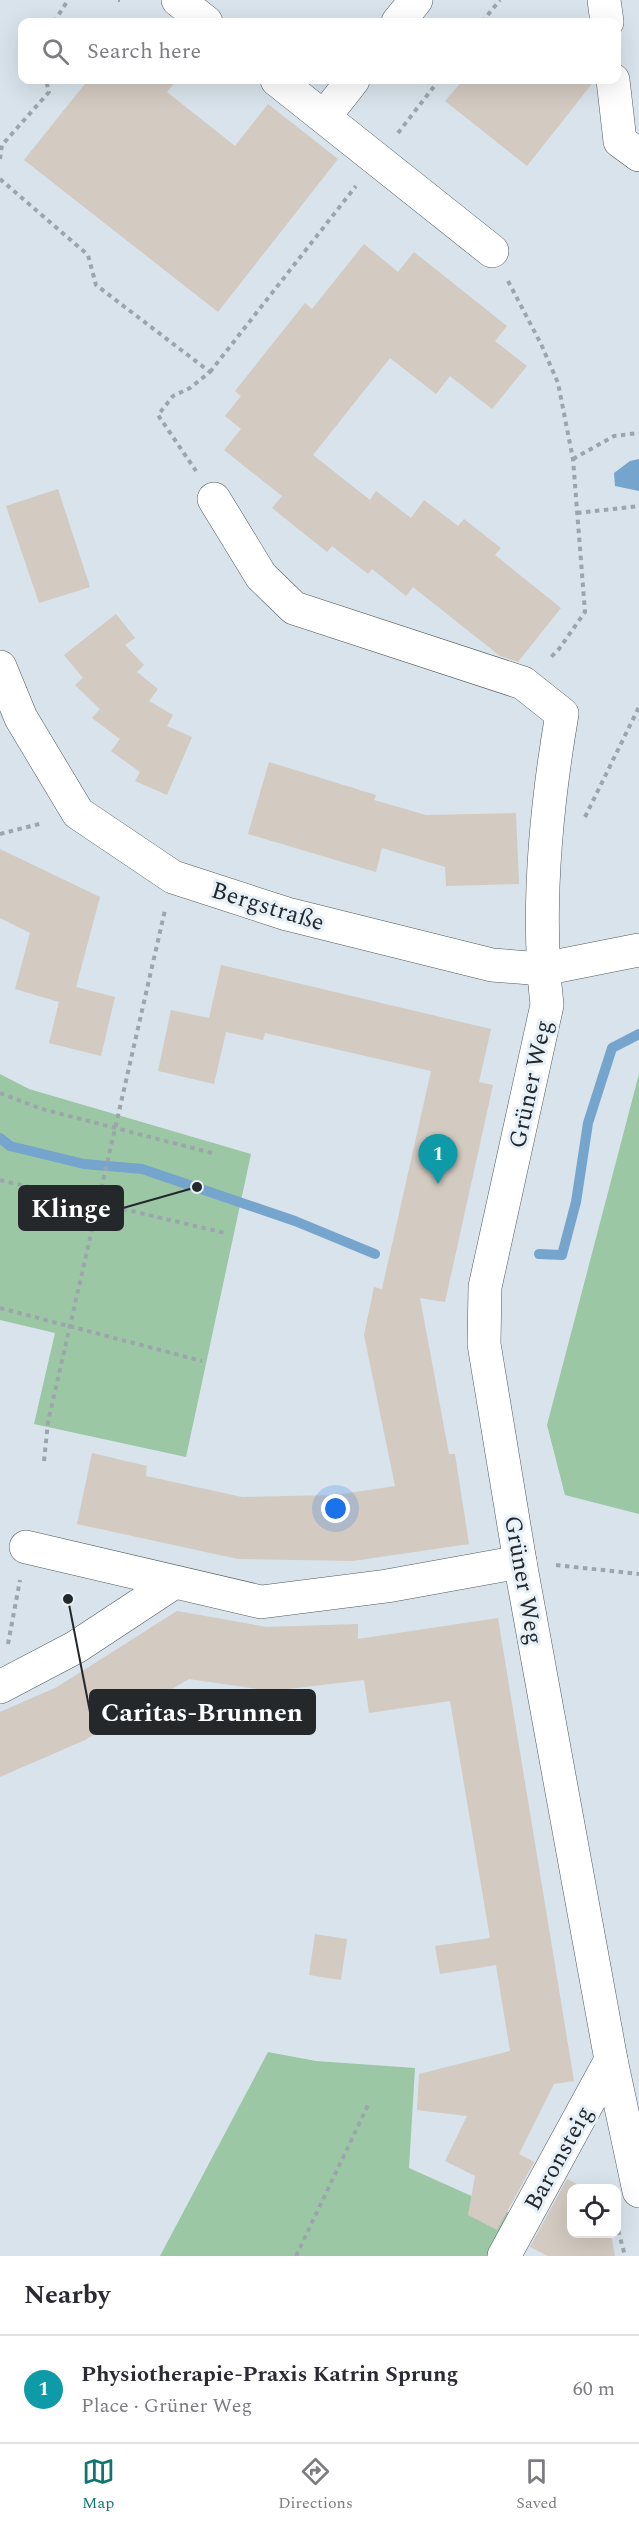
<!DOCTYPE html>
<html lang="en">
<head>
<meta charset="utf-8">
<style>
	body { margin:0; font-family:Spectral,serif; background:#f2f2f3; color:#2b2b33 }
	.controls { position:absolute; right:18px; bottom:18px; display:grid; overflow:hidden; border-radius:12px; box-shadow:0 6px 24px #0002 }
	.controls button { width:54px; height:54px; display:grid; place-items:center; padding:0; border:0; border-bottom:2px solid #e1e1e2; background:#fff; color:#2b2b33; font:30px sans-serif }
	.you { position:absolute; left:336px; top:1509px; width:21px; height:21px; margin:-15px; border:4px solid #fff; border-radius:50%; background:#1a73e8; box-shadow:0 0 0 9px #1a73e833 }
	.badge { display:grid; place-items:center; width:39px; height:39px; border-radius:50%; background:#0f766e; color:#fff; font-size:20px; font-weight:700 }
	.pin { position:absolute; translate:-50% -50px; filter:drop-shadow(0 2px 3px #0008) }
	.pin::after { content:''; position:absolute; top:32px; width:21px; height:18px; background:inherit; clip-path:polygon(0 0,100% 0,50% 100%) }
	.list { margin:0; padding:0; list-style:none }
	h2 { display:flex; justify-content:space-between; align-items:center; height:78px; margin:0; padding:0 24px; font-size:26px }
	h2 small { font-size:20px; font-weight:400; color:#7c7c81 }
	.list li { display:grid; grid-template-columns:39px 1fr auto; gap:18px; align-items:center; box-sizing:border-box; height:108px; padding:0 24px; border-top:2px solid #e1e1e2 }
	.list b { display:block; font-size:22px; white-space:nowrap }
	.list p { margin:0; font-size:20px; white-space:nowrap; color:#7c7c81 }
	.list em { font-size:20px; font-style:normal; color:#7c7c81 }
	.icon { flex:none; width:33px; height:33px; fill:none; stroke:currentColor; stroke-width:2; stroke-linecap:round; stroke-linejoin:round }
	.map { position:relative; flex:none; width:639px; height:2256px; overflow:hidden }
	.search { position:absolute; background:#fff; box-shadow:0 6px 24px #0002; left:18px; right:18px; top:18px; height:66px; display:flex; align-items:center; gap:15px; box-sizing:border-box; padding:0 21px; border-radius:12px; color:#7c7c81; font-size:22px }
	.sheet { height:186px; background:#fff }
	nav { display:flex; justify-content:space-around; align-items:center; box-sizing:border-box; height:84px; border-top:2px solid #e1e1e2; background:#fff; font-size:16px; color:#7c7c81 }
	nav a { display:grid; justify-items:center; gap:3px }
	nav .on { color:#0f766e }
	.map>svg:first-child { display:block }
	.green { fill:#9bc7a5 }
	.water { fill:#75a5cc }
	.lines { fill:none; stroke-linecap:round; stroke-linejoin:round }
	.stream { stroke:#75a5cc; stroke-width:10 }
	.building { fill:#d3cac1 }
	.minor-casing { stroke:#505960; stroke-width:34 }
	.path { stroke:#9da5ac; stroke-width:4; stroke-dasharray:4.5 4.5; stroke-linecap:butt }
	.minor { stroke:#fff; stroke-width:33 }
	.labels { text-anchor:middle; stroke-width:6; stroke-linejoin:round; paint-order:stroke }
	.street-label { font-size:24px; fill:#24282b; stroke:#e5f0f8 }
	.leader { fill:none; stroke:#24282b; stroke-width:2 }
	.callout-dot { fill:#24282b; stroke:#e5f0f8; stroke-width:2 }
	.callout { fill:#24282b; stroke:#24282b; stroke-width:2 }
	.callout-label { font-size:26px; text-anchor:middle; font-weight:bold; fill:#fff }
</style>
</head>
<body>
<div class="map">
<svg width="639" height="2256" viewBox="0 0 639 2256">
	<rect width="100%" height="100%" fill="#d8e3eb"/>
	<g class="green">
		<polygon points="0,1074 29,1089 251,1154 186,1457 34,1424 55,1333 0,1320"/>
		<polygon points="639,1074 639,1514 565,1495 547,1425"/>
		<polygon points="268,2052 316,2061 415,2068 409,2168 516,2216 494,2256 160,2256"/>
	</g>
	<polygon class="water" points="639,459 639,491 615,486 614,473 630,461"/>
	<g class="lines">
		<g class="stream">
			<polyline points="0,1138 10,1146 84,1164 142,1169 295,1221 375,1254"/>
			<polyline points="539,1254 562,1255 576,1202 588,1123 612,1048 639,1034"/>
		</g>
	</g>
	<g class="building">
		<polygon points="88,80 177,80 167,92 235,146 268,104 338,159 218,312 24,160"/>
		<polygon points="463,80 595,80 527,166 445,101"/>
		<polygon points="364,244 398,272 414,252 507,326 495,341 527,366 492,409 450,376 436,394 390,358 313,455 370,500 376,491 411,518 424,500 458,526 464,519 501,548 495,555 561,608 518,662 500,656 413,587 406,596 372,569 368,574 332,546 327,552 272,508 282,496 224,450 241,429 225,416 241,396 235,391 305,303 312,309"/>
		<polygon points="58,489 90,587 39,603 6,506"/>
		<polygon points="116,614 135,638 125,645 144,665 137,672 158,689 149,701 173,715 167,726 192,737 167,795 135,781 140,772 111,751 120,739 92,718 100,709 75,685 83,678 64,655"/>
		<polygon points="269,762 376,795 374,800 426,815 516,813 519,884 446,886 445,867 382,848 376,872 248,834"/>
		<polygon points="0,849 100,897 76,987 115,997 101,1056 49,1043 59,1002 15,989 30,933 0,918"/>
		<polygon points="221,965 491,1029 479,1082 493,1085 445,1302 420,1298 449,1454 455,1454 469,1544 353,1561 238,1559 77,1524 92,1453 147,1466 146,1476 242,1497 335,1495 395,1486 364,1335 374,1287 382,1289 431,1071 265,1033 263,1040 226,1032 214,1084 158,1071 171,1010 209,1018"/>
		<polygon points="177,1611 267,1627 358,1624 358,1639 498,1618 574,2081 554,2084 519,2154 534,2162 497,2230 468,2215 475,2176 445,2161 467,2116 417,2110 419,2074 510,2051 496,1965 440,1974 435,1946 490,1938 450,1701 369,1713 364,1680 271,1691 189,1679 85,1740 0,1777 0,1712 57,1687"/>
		<polygon points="315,1934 347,1939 341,1980 309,1975"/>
		<polygon points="567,2179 585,2188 572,2188 572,2234 611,2234 615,2256 548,2256 530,2247"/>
	</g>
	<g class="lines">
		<defs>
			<g id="minor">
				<polyline points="178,0 206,22"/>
				<polyline points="604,0 607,22"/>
				<polyline points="398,22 416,0"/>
				<polyline points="277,80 492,251"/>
				<polyline points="613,80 620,141 639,155"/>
				<polyline points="324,117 353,80"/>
				<path d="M214,499L261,576L294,608L523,683L562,714C546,807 536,911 547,1005L485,1287L484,1344L520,1562L611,2060L639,2191"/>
				<polyline points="0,667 21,718 78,813 173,877 287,914 492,965 543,969 639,950"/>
				<polyline points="26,1547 261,1602 387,1586 520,1562"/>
				<polyline points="0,1687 76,1647 173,1583"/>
				<polyline points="504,2256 611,2060"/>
			</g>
		</defs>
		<use href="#minor" class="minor-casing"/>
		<g class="path">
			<polyline points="118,0 120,0"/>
			<polyline points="54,22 68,0"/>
			<polyline points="482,22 500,0"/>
			<polyline points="398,133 439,80"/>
			<polyline points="0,159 2,145 49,92 46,80"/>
			<polyline points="0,179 88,255 96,285 210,372 190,388 173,396 158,415 196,471"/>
			<polyline points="508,281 541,344 558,383 573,459 585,612 559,649 550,658"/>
			<polyline points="210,372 356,186"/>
			<polyline points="573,459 614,436 639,433"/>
			<polyline points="577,513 639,506"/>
			<polyline points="585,817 639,707"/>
			<polyline points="0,834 43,823"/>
			<polyline points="0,1093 42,1109 212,1153"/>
			<polyline points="0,1180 225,1233"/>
			<polyline points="0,1308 202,1361"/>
			<polyline points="44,1461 48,1422 165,910"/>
			<polyline points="556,1565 639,1574"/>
			<polyline points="8,1644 20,1580"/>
			<polyline points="616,2222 625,2256"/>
			<polyline points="296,2256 369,2103"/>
		</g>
		<use href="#minor" class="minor"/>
	</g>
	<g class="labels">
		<g class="street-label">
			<text transform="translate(268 906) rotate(17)" y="8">Bergstraße</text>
			<text transform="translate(530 1084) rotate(-78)" y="8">Grüner Weg</text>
			<text transform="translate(524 1580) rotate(80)" y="8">Grüner Weg</text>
			<text transform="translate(558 2158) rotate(-61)" y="8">Baronsteig</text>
		</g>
	</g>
	<path class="leader" d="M197 1187L123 1208M68 1599L90 1712"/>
	<g class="callout-dot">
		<circle cx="197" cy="1187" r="6"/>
		<circle cx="68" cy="1599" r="6"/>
	</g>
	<g class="callout">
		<rect x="19" y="1186" width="104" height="44" rx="6"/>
		<rect x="90" y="1690" width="225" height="44" rx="6"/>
	</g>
	<g class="callout-label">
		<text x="71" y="1217">Klinge</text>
		<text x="202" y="1721">Caritas-Brunnen</text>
	</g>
</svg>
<div class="controls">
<button><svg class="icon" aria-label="locate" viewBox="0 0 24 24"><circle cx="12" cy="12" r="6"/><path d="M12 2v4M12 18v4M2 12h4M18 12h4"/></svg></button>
</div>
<div class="you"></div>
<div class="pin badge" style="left:438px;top:1184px;background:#0f9aa8">1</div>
<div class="search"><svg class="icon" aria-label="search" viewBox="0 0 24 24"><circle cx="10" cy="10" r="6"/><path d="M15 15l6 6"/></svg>Search here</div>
</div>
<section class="sheet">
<h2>Nearby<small></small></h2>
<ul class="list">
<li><span class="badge" style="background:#0f9aa8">1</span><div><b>Physiotherapie-Praxis Katrin Sprung</b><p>Place · Grüner Weg</p></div><em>60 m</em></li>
</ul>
</section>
<nav>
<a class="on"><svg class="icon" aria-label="map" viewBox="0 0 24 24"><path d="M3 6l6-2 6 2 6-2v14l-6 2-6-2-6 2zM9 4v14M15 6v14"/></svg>Map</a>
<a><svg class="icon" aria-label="directions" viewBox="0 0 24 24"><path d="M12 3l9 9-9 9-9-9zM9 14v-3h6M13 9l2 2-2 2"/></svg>Directions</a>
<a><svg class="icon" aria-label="saved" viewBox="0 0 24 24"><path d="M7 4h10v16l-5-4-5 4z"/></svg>Saved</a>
</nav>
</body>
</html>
